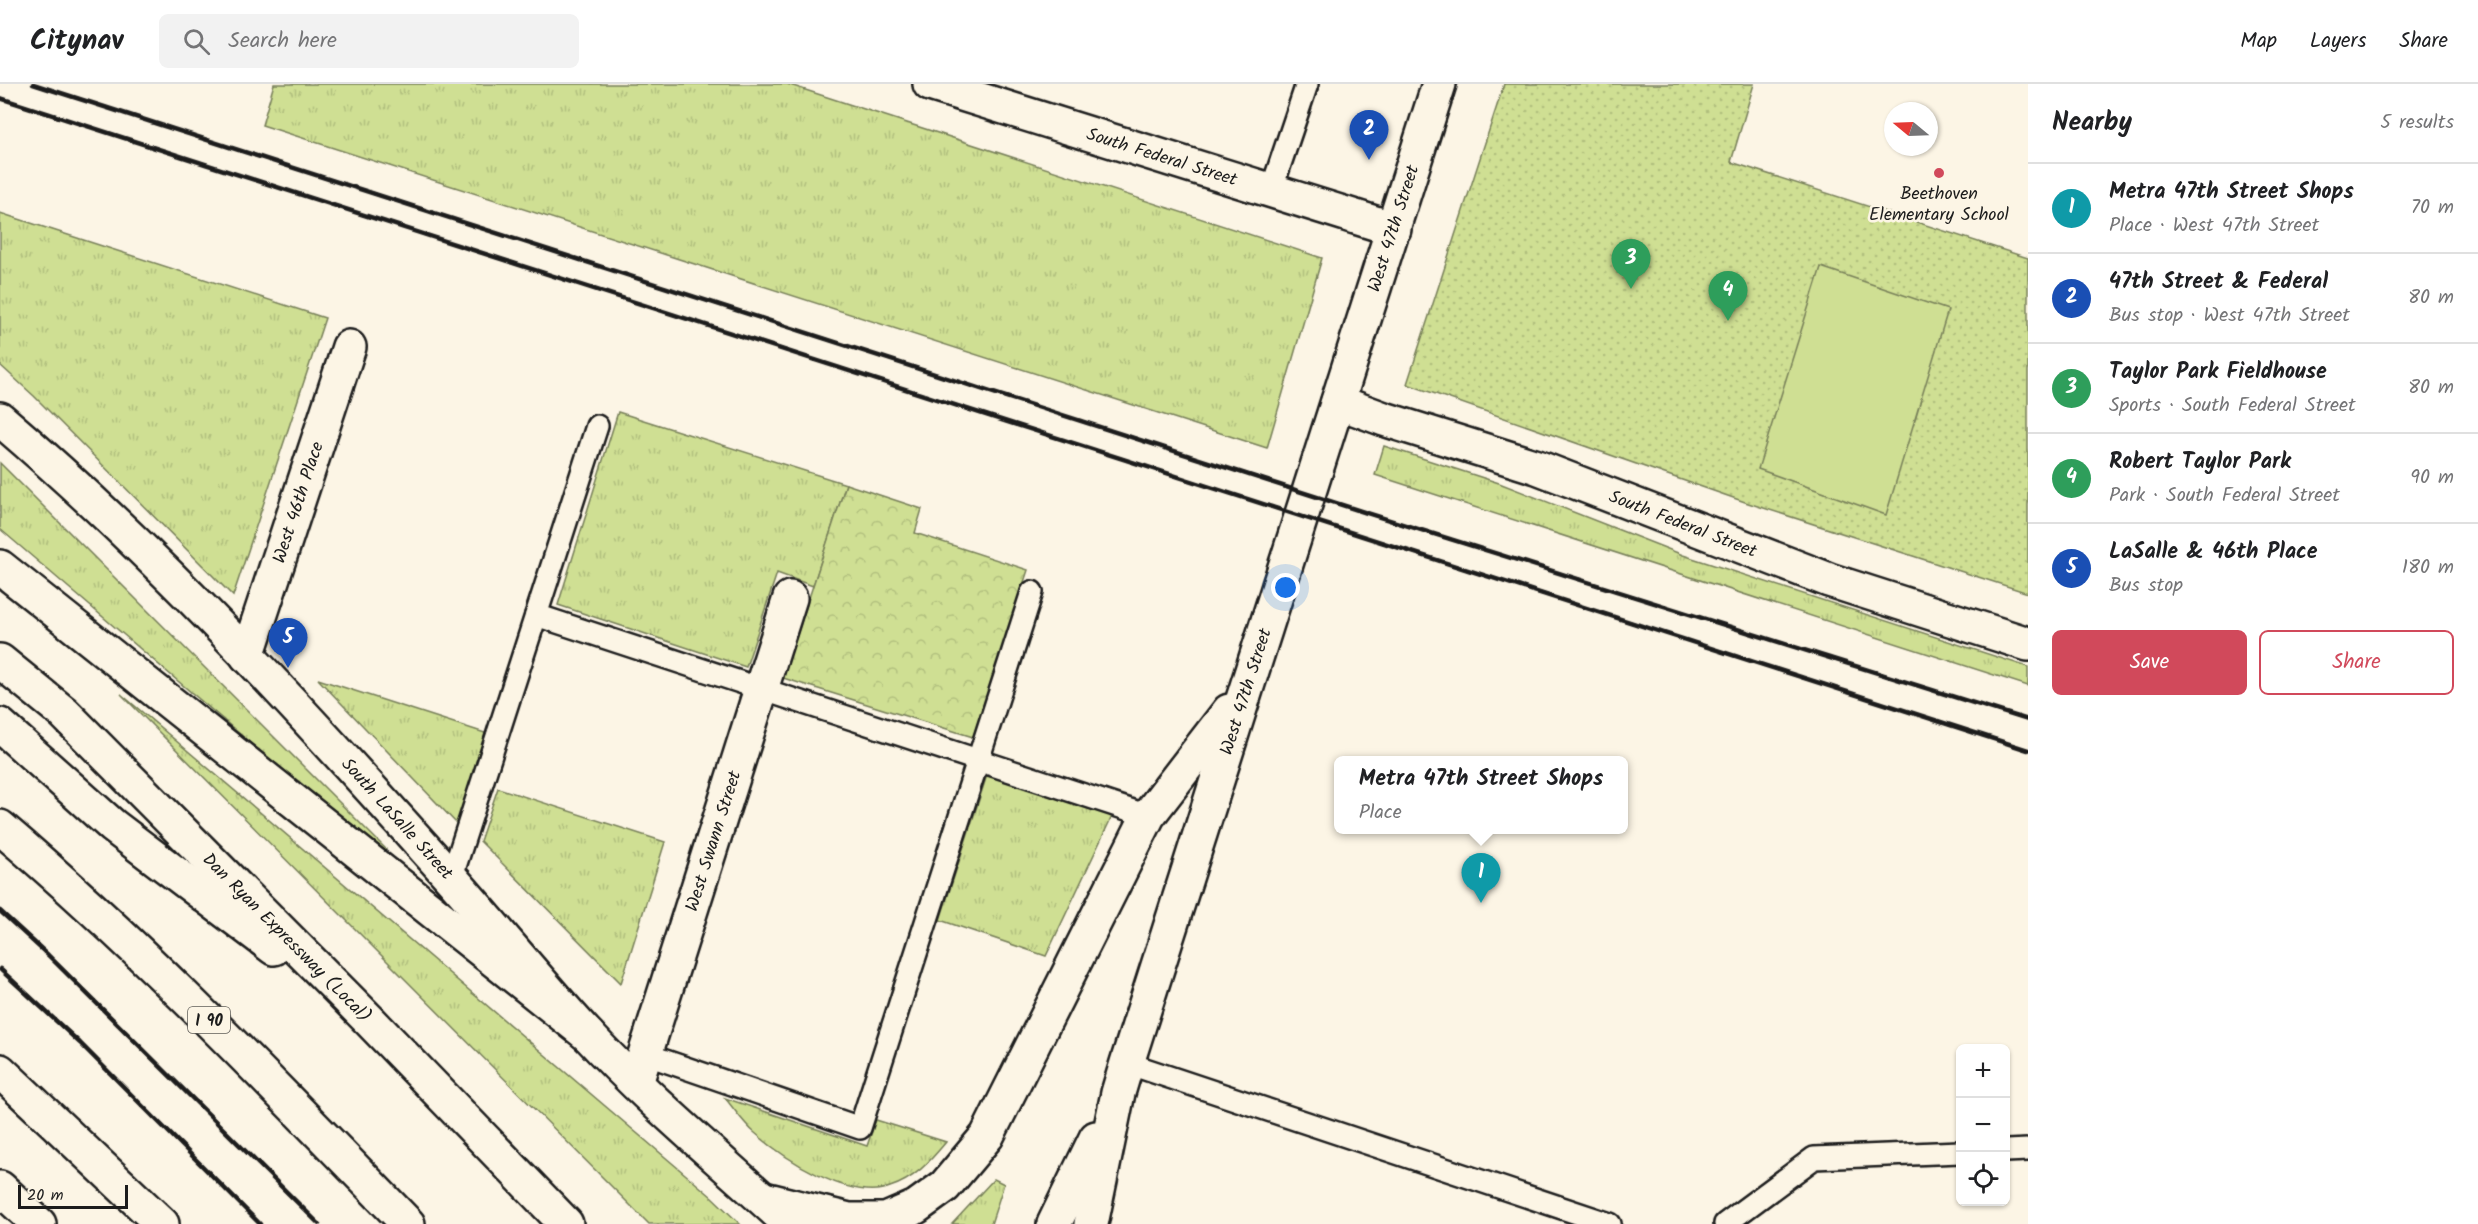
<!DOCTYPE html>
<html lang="en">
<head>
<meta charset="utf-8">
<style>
	body { margin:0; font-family:Kalam,sans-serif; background:#f2f2f2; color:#202124 }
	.controls { position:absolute; right:18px; bottom:18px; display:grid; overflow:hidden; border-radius:9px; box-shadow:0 2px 4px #0004 }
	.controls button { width:54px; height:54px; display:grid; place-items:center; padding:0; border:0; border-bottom:2px solid #e0e0e0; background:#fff; color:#202124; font:30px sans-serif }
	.compass { position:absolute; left:1884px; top:18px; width:54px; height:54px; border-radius:50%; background:#fff; box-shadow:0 2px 4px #0004; rotate:289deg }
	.scale { position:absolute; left:18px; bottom:15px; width:110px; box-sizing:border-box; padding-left:6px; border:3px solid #1c1c1c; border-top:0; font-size:16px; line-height:21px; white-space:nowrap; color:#1c1c1c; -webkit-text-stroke:4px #fcf5e5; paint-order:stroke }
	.you { position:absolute; left:1286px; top:504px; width:21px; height:21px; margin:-15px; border:4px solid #fff; border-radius:50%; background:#1a73e8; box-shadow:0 0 0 9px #1a73e833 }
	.badge { display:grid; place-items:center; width:39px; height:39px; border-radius:50%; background:#d1495b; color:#fff; font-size:20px; font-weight:700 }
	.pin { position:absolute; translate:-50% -50px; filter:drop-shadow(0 2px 3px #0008) }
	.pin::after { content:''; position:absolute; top:32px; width:21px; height:18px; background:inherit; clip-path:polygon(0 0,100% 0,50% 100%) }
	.popup { position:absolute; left:1334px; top:672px; width:294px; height:78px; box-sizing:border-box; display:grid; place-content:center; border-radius:9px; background:#fff; filter:drop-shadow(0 2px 4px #0005); font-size:20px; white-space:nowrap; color:#757577 }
	.popup b { font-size:22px; color:#202124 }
	.popup::after { content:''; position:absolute; left:50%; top:100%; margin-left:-12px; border:12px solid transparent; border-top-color:#fff }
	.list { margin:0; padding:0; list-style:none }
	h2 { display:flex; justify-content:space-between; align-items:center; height:78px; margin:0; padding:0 24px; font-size:26px }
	h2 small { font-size:20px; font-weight:400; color:#757577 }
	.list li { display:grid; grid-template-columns:39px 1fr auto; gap:18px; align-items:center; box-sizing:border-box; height:90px; padding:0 24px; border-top:2px solid #e0e0e0 }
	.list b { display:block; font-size:22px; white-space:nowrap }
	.list p { margin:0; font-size:20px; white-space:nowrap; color:#757577 }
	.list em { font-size:20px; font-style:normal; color:#757577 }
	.actions { display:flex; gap:12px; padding:18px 24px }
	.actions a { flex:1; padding:14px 0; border:2px solid #d1495b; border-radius:9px; text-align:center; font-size:21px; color:#d1495b }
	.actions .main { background:#d1495b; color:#fff }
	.icon { flex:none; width:33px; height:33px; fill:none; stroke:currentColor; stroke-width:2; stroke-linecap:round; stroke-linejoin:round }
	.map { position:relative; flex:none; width:2028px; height:1140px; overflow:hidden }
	header { display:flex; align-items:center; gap:36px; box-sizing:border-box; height:84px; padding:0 30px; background:#fff; border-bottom:2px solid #e0e0e0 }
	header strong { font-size:28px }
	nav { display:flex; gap:33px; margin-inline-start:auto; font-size:21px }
	.search { width:420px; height:54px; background:#f2f2f2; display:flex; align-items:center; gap:15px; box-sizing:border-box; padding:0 21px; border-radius:9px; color:#757577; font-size:22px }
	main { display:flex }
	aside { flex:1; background:#fff }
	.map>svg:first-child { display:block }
	.grass { fill:url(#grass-tufts); stroke:#767e58; stroke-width:1.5 }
	.forest { fill:url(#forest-crowns); stroke:#767e58; stroke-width:1.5 }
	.park { fill:url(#park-dots); stroke:#767e58; stroke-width:1.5 }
	.garden { fill:#cfdf93; stroke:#767e58; stroke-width:1.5 }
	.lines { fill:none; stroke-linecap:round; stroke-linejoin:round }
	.service-casing { stroke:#1c1c1c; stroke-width:26 }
	.minor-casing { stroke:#1c1c1c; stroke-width:38 }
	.secondary-casing { stroke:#1c1c1c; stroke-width:38 }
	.motorway-casing { stroke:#1c1c1c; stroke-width:38 }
	.service { stroke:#fcf5e5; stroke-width:21 }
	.minor { stroke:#fcf5e5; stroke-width:33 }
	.secondary { stroke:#fcf5e5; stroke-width:33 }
	.motorway { stroke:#fcf5e5; stroke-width:33 }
	.rail { stroke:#1c1c1c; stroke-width:4.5 }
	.poi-dot { fill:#d1495b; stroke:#fcf5e5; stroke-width:2 }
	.labels { text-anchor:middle; stroke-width:5; stroke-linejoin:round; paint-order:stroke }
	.shield { fill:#fcf5e5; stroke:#5f5d58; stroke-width:1.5 }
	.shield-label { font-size:16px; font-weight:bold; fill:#1c1c1c }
	.street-label { font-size:18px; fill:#1c1c1c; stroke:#fcf5e5 }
	.poi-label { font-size:18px; fill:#1c1c1c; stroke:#fcf5e5 }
</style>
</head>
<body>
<header>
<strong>Citynav</strong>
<div class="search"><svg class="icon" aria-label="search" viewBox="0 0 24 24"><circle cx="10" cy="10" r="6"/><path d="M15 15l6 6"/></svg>Search here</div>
<nav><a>Map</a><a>Layers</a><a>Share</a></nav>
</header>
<main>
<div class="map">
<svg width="2028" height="1140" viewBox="0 0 2028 1140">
	<defs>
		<pattern id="grass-tufts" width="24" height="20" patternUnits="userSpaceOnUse" patternTransform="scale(1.5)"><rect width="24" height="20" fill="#cfdf93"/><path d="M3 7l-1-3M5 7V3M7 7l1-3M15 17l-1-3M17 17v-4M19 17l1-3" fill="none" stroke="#b1bf7e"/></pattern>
		<pattern id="forest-crowns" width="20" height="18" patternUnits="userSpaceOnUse" patternTransform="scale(1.5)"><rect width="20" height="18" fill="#cfdf93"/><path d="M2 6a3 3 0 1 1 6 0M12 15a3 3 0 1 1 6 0" fill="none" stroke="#b1bf7e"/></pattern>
		<pattern id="park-dots" width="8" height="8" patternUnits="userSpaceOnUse" patternTransform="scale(1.5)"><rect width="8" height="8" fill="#cfdf93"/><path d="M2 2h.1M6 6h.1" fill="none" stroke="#b1bf7e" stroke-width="1.8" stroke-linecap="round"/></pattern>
	</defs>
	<rect width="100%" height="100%" fill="#fcf5e5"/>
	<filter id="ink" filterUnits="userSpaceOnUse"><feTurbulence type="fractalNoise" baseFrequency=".0167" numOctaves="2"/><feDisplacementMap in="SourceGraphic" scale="12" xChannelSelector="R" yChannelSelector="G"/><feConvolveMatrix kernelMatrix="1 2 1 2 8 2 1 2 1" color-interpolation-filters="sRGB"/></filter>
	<g filter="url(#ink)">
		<g class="grass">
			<polygon points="274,0 787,0 1322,174 1267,364 262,41"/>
			<polygon points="0,129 325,234 233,512 34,312 0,281"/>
			<polygon points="618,328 846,400 813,502 777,489 746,583 558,521"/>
			<polygon points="1384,362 1499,399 1683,471 2028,583 2028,602 1375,391"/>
			<polygon points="0,379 386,765 379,769 0,445"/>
			<polygon points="318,595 488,650 459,742"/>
			<polygon points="121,610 712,1113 740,1140 649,1140"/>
			<polygon points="988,688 1114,728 1046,872 940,836"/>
			<polygon points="498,704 665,758 621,899 480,757"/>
			<path d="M725,1014L867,1062L876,1036L946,1058C930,1077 915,1095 890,1103C850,1118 785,1075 755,1049C744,1040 735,1026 725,1014Z"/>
			<polygon points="994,1095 1004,1100 991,1140 952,1140"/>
		</g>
		<polygon class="forest" points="846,400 922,425 915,449 1028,486 973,653 783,594"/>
		<polygon class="park" points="1504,0 1754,0 1731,78 2028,174 2028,509 1745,418 1407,300"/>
		<polygon class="garden" points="1821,183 1948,226 1886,431 1758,385"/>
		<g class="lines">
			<defs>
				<g id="service">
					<polyline points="1271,107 1307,0"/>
					<polyline points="536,531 1148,732"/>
					<polyline points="451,795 597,342"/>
					<polyline points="645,970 860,1044 1032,508"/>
					<polyline points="1127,979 1610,1140"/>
					<polyline points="2006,1067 2028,1066"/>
					<polyline points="1725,1140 1814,1074 1960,1068"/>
				</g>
				<g id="minor">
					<path id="s1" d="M930,0L1394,145"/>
					<path id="s2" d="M1338,318L1384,335L1537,383L1829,496L2028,560"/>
					<path id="s3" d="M247,572L349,263"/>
					<path id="s4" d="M636,999L790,514"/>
				</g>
				<g id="secondary">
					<path id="s5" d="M0,335C163,474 310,636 453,796C498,847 541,900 587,950C650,1018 722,1077 790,1140"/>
					<polyline points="764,1115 849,1136 886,1136 916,1123 945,1102 987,1052 1148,732 1229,627"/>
					<polyline points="1054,1140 1096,1054"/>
					<path id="s6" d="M1091,1140L1118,1009L1127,979L1439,0"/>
				</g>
				<g id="motorway">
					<polyline points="0,483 588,951"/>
					<path id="s7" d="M0,577L64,629L371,938L566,1140"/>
					<polyline points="0,641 113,742 274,864"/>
					<path d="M0,743C145,866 276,1004 408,1140"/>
					<polyline points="0,987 162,1140"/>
					<polyline points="0,1104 39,1140"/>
				</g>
			</defs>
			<use href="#service" class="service-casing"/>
			<use href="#minor" class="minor-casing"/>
			<use href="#secondary" class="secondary-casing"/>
			<use href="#motorway" class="motorway-casing"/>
			<use href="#service" class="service"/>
			<use href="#minor" class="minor"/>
			<use href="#secondary" class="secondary"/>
			<use href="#motorway" class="motorway"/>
			<g class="rail">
				<polyline points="33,0 1367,429 2028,636"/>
				<polyline points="0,14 2028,666"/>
				<polyline points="0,827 48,871 319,1140"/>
				<polyline points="0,885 80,959 260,1140"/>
			</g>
		</g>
	</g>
	<circle class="poi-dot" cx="1939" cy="89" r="6"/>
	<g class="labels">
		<rect class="shield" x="188" y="923" width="42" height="26" rx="4.5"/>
		<g class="shield-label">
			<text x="209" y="942">I 90</text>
		</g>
		<g class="street-label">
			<text dy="6" stroke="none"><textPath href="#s1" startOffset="243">South Federal Street</textPath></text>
			<text dy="6" stroke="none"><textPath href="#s6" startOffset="1041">West 47th Street</textPath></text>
			<text dy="6" stroke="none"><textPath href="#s3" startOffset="162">West 46th Place</textPath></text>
			<text dy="6" stroke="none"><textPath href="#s2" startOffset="366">South Federal Street</textPath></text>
			<text dy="6" stroke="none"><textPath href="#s6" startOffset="555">West 47th Street</textPath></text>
			<text dy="6" stroke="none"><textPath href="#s5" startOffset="564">South LaSalle Street</textPath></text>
			<text dy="6" stroke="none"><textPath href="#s4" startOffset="254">West Swann Street</textPath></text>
			<text dy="6" stroke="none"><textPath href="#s7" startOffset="399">Dan Ryan Expressway (Local)</textPath></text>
		</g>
		<g class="poi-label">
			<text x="1939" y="115">Beethoven<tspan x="1939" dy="21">Elementary School</tspan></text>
		</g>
	</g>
</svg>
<div class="controls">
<button>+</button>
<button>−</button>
<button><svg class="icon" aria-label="locate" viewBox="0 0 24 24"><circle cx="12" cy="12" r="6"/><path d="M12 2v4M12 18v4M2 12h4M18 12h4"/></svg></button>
</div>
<svg class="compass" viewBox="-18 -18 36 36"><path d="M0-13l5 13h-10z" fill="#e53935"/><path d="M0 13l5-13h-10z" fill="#757577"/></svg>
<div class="scale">20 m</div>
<div class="you"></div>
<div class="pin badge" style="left:1481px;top:819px;background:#0f9aa8">1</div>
<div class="popup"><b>Metra 47th Street Shops</b>Place</div>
<div class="pin badge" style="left:1369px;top:76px;background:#1a4fb4">2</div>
<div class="pin badge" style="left:1631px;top:205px;background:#2e9e5b">3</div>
<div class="pin badge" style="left:1728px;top:237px;background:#2e9e5b">4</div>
<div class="pin badge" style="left:288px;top:584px;background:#1a4fb4">5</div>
</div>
<aside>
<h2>Nearby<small>5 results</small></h2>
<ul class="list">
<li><span class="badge" style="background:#0f9aa8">1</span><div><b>Metra 47th Street Shops</b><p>Place · West 47th Street</p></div><em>70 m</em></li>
<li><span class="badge" style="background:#1a4fb4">2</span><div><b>47th Street &amp; Federal</b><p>Bus stop · West 47th Street</p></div><em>80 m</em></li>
<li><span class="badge" style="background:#2e9e5b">3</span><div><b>Taylor Park Fieldhouse</b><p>Sports · South Federal Street</p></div><em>80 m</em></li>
<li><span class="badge" style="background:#2e9e5b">4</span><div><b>Robert Taylor Park</b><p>Park · South Federal Street</p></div><em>90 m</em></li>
<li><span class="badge" style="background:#1a4fb4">5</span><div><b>LaSalle &amp; 46th Place</b><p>Bus stop</p></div><em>180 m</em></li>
</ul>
<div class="actions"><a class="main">Save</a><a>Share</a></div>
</aside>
</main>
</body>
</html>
